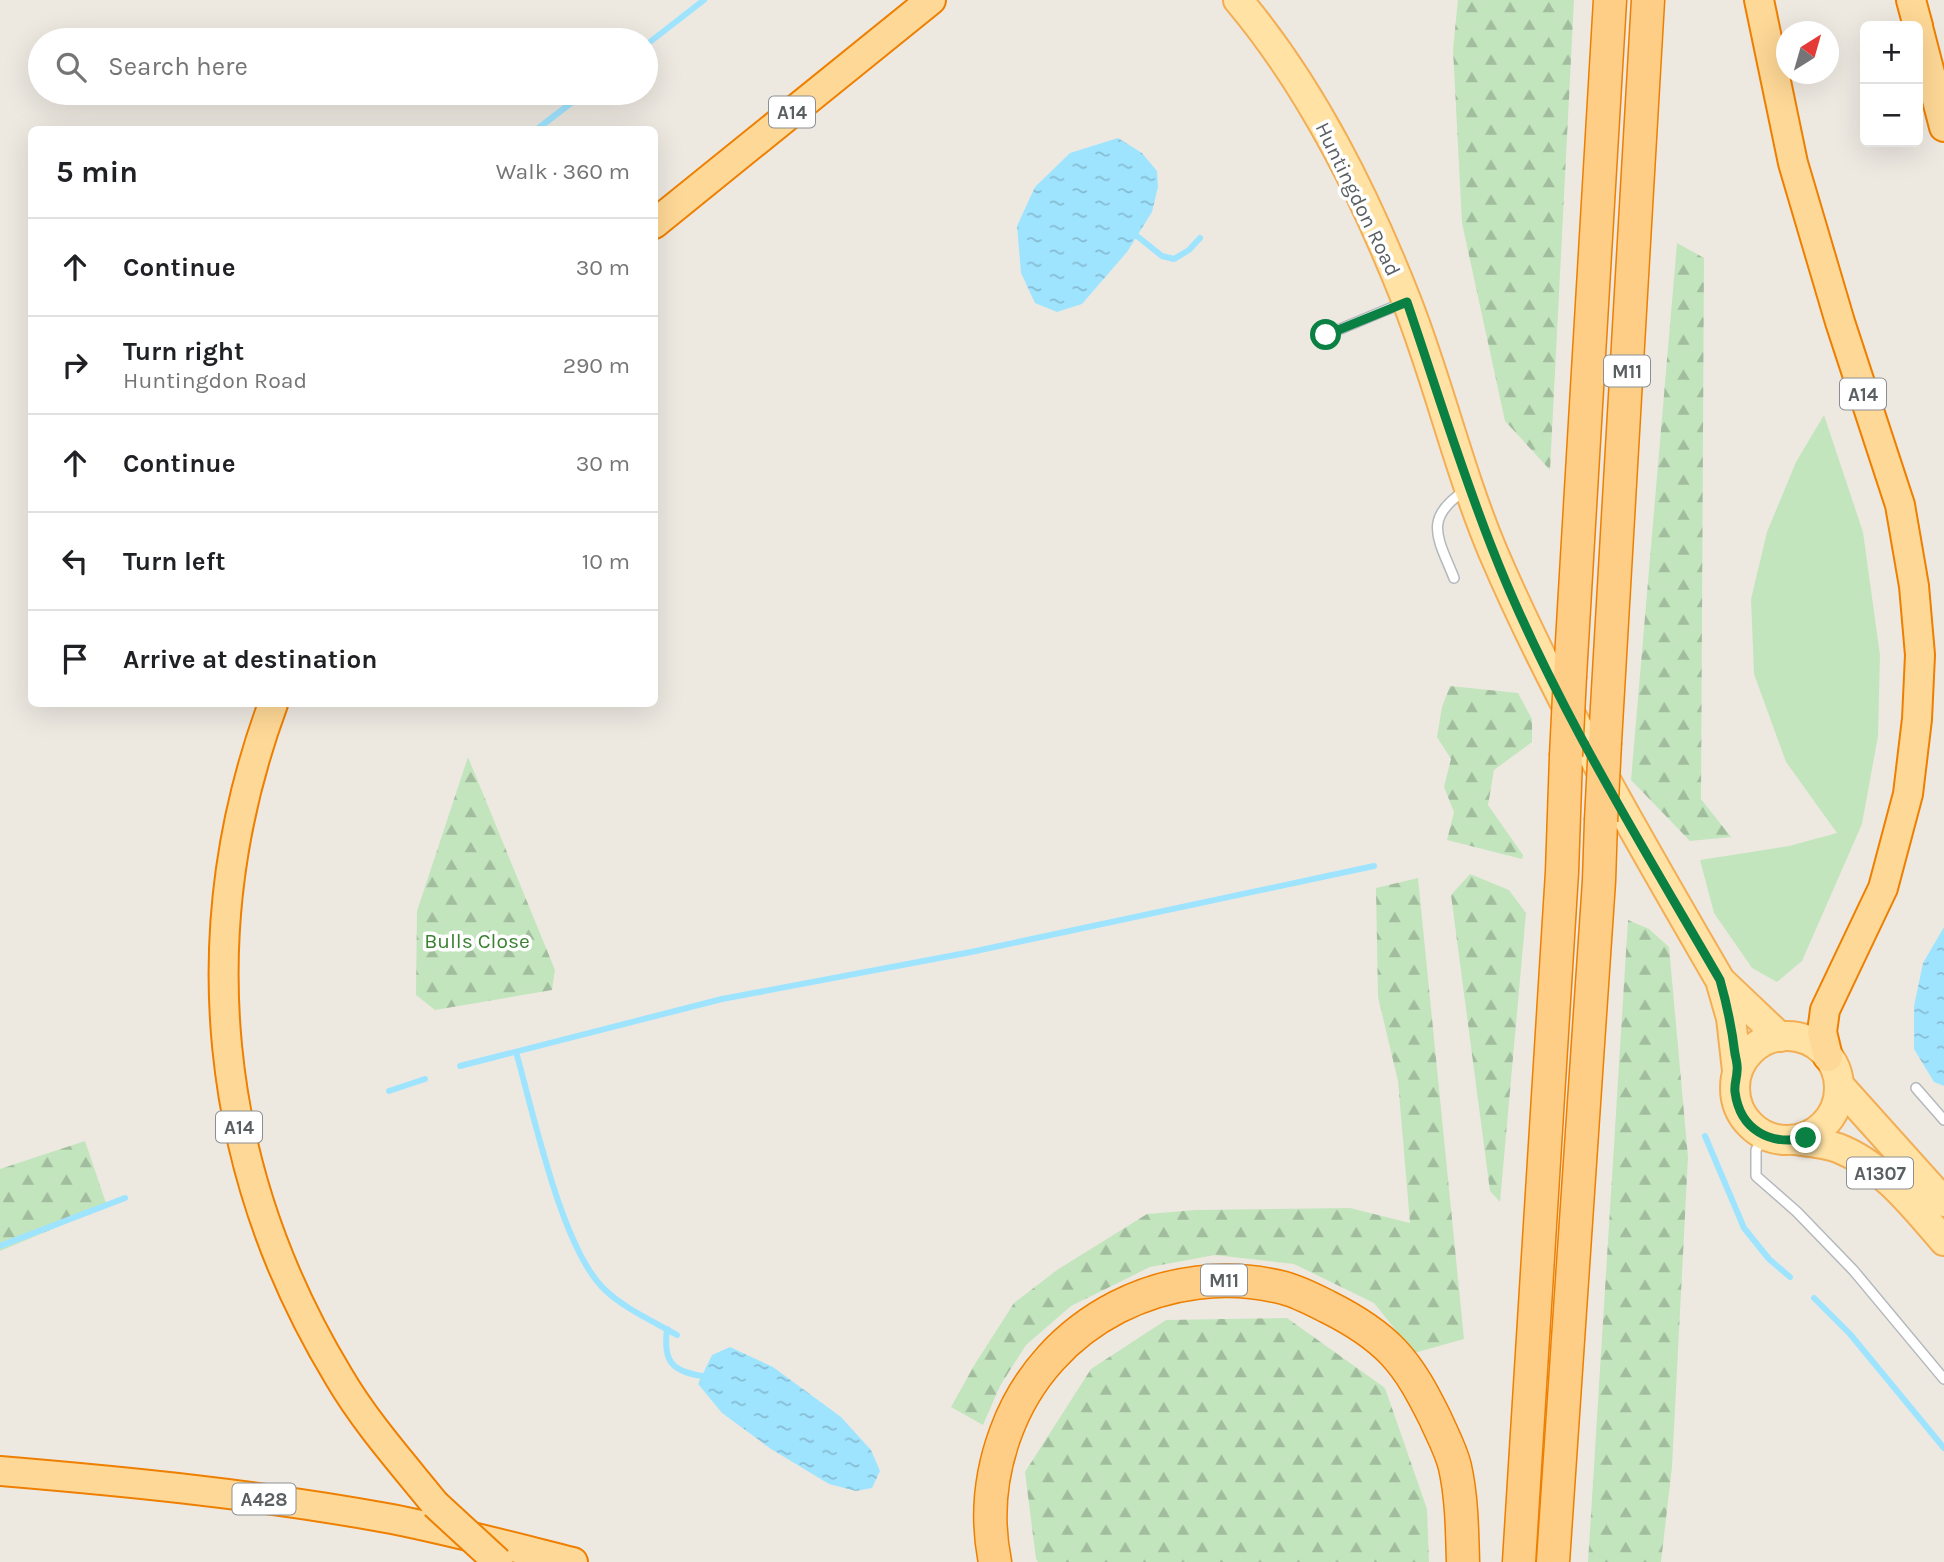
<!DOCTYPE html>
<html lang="en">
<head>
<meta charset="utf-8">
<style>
	body { margin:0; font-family:Karla,sans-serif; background:#f2f2f2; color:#202124 }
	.controls { position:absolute; right:21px; top:21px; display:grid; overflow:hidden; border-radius:10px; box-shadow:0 7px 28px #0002 }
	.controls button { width:63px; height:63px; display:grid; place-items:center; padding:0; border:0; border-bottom:2px solid #e0e0e0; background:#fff; color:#202124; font:35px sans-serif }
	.compass { position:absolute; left:1776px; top:21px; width:63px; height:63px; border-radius:50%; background:#fff; box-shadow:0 7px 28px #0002; rotate:37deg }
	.stop { position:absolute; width:21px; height:21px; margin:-16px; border:5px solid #0b8043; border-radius:50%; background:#fff }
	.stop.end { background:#0b8043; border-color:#fff; box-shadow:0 2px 7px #0008 }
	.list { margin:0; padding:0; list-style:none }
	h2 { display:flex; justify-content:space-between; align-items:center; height:91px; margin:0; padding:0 28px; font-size:30px }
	h2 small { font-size:23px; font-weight:400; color:#757577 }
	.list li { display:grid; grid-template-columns:46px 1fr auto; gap:21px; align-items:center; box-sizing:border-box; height:98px; padding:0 28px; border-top:2px solid #e0e0e0 }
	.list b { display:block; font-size:26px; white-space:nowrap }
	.list p { margin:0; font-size:23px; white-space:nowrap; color:#757577 }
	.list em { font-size:23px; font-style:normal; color:#757577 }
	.icon { flex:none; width:38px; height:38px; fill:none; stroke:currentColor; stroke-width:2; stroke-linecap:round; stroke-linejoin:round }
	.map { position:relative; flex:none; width:1944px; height:1562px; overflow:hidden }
	.search { position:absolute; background:#fff; box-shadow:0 7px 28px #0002; left:28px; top:28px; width:630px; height:77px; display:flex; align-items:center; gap:18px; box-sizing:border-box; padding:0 24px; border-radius:38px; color:#757577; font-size:26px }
	.panel { position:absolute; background:#fff; box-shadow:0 7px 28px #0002; left:28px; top:126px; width:630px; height:581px; border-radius:10px }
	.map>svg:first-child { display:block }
	.green { fill:#c3e5bd }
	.forest { fill:url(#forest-firs) }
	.water { fill:url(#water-ripples) }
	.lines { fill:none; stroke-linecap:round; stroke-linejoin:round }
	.stream { stroke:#9fe4ff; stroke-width:6 }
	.service-casing { stroke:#b4b8bc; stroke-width:12 }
	.primary-casing { stroke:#f3ae55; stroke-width:32 }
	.trunk-casing { stroke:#ee7f00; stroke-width:32 }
	.motorway-casing { stroke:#ee7f00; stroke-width:35 }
	.service { stroke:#fff; stroke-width:9 }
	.primary { stroke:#ffe2a4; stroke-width:28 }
	.trunk { stroke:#fed896; stroke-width:28 }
	.motorway { stroke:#fece87; stroke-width:32 }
	.trunk-bridge-casing { stroke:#ee7f00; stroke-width:32; stroke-linecap:butt }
	.motorway-bridge-casing { stroke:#ee7f00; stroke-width:35; stroke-linecap:butt }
	.trunk-bridge { stroke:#fed896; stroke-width:28 }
	.motorway-bridge { stroke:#fece87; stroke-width:32 }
	.route { stroke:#0b8043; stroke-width:9 }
	.labels { text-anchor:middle; stroke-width:7; stroke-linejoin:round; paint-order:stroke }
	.shield { fill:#fff; stroke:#8c8f91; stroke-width:2 }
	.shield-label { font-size:19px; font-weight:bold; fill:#5a5f62 }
	.street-label { font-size:21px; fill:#5a5f62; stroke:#fff }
	.park-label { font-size:21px; fill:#3b8132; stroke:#fff }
</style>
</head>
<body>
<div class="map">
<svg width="1944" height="1562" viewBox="0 0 1944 1562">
	<defs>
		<pattern id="forest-firs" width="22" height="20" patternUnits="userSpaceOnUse" patternTransform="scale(1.75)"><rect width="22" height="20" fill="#c3e5bd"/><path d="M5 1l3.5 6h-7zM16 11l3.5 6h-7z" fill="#a1bd9d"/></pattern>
		<pattern id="water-ripples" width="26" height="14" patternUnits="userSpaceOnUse" patternTransform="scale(1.75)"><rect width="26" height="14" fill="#9fe4ff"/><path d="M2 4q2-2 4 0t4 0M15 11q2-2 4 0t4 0" fill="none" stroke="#85bcd2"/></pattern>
	</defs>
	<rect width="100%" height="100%" fill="#ede9e1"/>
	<polygon class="green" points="1824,415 1863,532 1880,655 1878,736 1862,824 1802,961 1777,982 1752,968 1714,913 1700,860 1789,846 1837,833 1786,762 1754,674 1751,599 1767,532 1796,462"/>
	<g class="forest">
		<polygon points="1458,0 1574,0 1550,470 1505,421 1462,223 1453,49"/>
		<polygon points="1677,243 1704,258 1701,799 1731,837 1690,841 1631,780"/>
		<polygon points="1450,686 1518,693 1532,719 1532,742 1494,770 1488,805 1523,855 1522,859 1447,840 1454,812 1444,787 1451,759 1437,737 1442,707"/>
		<polygon points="468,757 555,970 552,990 435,1010 416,995 417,911"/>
		<polygon points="1470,874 1509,890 1526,913 1500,1202 1490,1191 1451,895"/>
		<polygon points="1418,878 1464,1339 1414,1353 1374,1303 1294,1264 1215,1255 1150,1267 1071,1306 1026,1345 1000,1386 983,1425 951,1407 975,1364 1014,1303 1057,1270 1147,1214 1196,1210 1350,1208 1410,1223 1398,1081 1378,997 1376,888"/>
		<polygon points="1628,920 1649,929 1669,947 1688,1157 1672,1467 1661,1562 1588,1562"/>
		<polygon points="85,1141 107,1206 0,1251 0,1169"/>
		<polygon points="1287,1318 1385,1388 1427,1509 1429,1562 1038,1562 1036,1559 1025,1472 1091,1369 1166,1320"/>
	</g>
	<g class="water">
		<polygon points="1118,138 1142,153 1157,171 1158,187 1152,212 1127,252 1082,304 1057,312 1035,303 1021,273 1017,226 1035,187 1070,153"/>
		<polygon points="1944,927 1944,1086 1934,1082 1914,1049 1914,1006 1923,963"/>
		<polygon points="730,1347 773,1367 841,1417 871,1450 880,1471 872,1488 856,1491 829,1484 771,1449 722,1413 698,1384 712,1355"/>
	</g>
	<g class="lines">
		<g class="stream">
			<polyline points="646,45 704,0"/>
			<polyline points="536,130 584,93"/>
			<polyline points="1137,236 1162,256 1174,259 1189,250 1200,238"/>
			<path d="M516,1052C533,1111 561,1247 604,1289C625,1309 651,1320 677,1335"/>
			<polyline points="460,1066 722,999 971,952 1374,866"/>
			<polyline points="389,1091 425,1079"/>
			<polyline points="1705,1136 1744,1228 1769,1259 1790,1277"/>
			<polyline points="0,1246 125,1198"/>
			<polyline points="1814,1298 1850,1334 1944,1448"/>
			<path d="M667,1329C663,1361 671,1371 702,1376"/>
		</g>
		<defs>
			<g id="service">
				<polyline points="1326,335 1405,302"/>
				<path d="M1454,578C1438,538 1422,518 1466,490"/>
				<polyline points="1916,1088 1944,1120"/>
				<polyline points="1764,1136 1756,1150 1756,1176 1797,1212 1854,1271 1944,1379"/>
			</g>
			<g id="primary">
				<path d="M1238,0C1312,88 1365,195 1407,302C1439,384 1459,471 1493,552C1557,701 1639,840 1720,980L1731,1018L1737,1071"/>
				<polyline points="1721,981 1780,1037"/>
				<circle cx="1787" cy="1088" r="52"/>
				<polyline points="1839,1085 1944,1202"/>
				<path d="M1794,1140C1808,1142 1825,1143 1838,1148C1882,1165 1914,1206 1944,1241"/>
			</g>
			<g id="trunk">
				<polyline points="1759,0 1793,163 1840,322 1900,505 1914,586 1920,655 1917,719 1908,794 1883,888 1825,1010 1822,1032 1828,1057"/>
				<polyline points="1911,0 1918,26"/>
				<polyline points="1918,27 1944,127"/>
				<polyline points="654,224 931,0"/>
				<path d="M273,704C189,932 213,1169 339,1377C366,1423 402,1463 435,1504"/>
				<path d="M0,1471C131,1482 262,1495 392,1519C452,1531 513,1547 573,1562"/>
			</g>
			<g id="motorway">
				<polyline points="1570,676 1610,0"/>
				<polyline points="1605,742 1648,0"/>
				<path d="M995,1562C986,1518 990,1475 1006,1432C1047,1320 1169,1259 1284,1288C1299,1292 1314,1300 1328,1307C1352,1319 1374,1332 1393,1352C1411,1371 1423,1394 1435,1418C1442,1434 1451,1450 1455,1467C1462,1499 1462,1530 1463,1562"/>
				<polyline points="1519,1562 1562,872 1566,756"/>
				<polyline points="1553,1562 1599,881 1601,821"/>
			</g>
		</defs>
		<use href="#service" class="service-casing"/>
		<use href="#primary" class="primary-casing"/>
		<use href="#trunk" class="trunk-casing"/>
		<use href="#motorway" class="motorway-casing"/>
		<use href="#service" class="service"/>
		<use href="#primary" class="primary"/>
		<use href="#trunk" class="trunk"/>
		<use href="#motorway" class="motorway"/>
		<defs>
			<polyline id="trunk-bridge" points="435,1504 498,1562"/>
			<g id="motorway-bridge">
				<polyline points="1566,756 1570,676"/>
				<polyline points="1601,821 1605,742"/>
			</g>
		</defs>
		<use href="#trunk-bridge" class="trunk-bridge-casing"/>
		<use href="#motorway-bridge" class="motorway-bridge-casing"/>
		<use href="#trunk-bridge" class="trunk-bridge"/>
		<use href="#motorway-bridge" class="motorway-bridge"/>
	</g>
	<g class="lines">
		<path class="route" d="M1326,335L1407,302C1435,384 1460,467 1492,548C1550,697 1640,842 1720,980C1727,1005 1732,1029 1735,1054C1736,1059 1738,1066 1737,1071C1737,1078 1734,1084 1735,1092C1740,1130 1770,1146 1806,1138"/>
	</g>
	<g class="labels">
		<g class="shield">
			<rect x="769" y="96.5" width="46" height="31" rx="5"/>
			<rect x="1604" y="355.5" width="46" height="31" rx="5"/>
			<rect x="1840" y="378.5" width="46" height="31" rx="5"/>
			<rect x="216" y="1111.5" width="46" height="31" rx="5"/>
			<rect x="1847" y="1157.5" width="66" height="31" rx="5"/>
			<rect x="1201" y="1264.5" width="46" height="31" rx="5"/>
			<rect x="232.5" y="1483.5" width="63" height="31" rx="5"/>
		</g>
		<g class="shield-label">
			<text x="792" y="119">A14</text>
			<text x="1627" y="378">M11</text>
			<text x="1863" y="401">A14</text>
			<text x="239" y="1134">A14</text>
			<text x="1880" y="1180">A1307</text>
			<text x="1224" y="1287">M11</text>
			<text x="264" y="1506">A428</text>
		</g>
		<g class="street-label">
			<text transform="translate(1358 199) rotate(64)" y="7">Huntingdon Road</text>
		</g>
		<g class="park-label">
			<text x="477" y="948">Bulls Close</text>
		</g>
	</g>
</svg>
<div class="controls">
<button>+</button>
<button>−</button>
</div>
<svg class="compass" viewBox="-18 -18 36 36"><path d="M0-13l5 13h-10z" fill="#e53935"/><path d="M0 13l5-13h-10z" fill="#757577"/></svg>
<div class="stop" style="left:1326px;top:335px"></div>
<div class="stop end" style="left:1806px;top:1138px"></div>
<div class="search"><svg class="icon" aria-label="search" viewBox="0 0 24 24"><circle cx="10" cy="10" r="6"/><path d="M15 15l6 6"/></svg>Search here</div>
<section class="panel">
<h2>5 min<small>Walk · 360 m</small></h2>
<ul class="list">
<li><svg class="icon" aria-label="ahead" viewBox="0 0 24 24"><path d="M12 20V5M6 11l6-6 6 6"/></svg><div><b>Continue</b></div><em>30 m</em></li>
<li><svg class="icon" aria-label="right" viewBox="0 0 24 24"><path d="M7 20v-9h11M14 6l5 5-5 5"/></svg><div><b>Turn right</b><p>Huntingdon Road</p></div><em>290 m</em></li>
<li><svg class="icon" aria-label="ahead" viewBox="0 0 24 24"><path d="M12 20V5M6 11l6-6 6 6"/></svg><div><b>Continue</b></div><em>30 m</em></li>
<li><svg class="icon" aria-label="left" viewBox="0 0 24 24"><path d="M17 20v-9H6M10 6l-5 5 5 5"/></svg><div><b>Turn left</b></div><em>10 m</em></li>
<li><svg class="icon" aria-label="arrive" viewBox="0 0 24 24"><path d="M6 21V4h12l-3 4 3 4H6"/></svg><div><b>Arrive at destination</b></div></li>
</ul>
</section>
</div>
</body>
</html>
